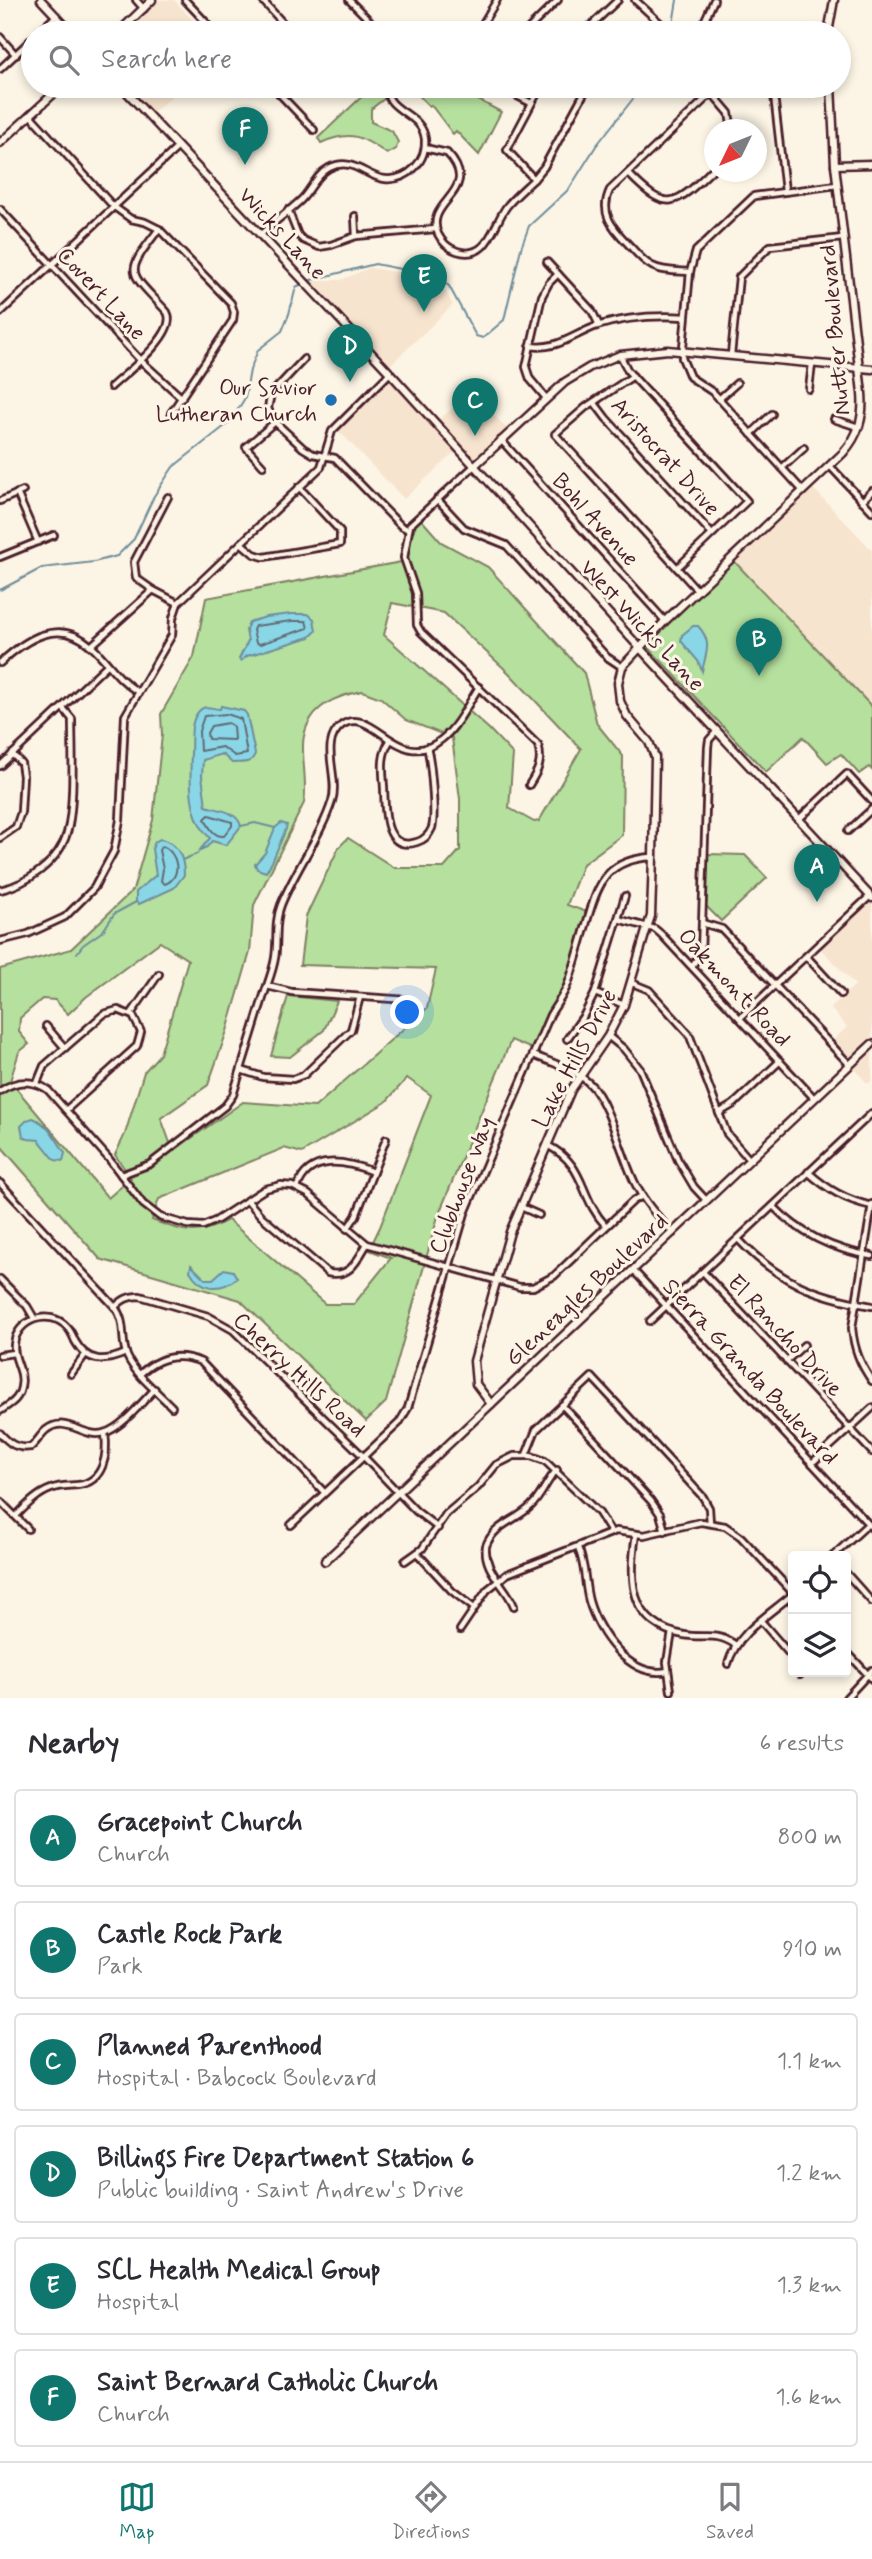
<!DOCTYPE html>
<html lang="en">
<head>
<meta charset="utf-8">
<style>
	body { margin:0; font-family:Mynerve,sans-serif; background:#f7f7f7; color:#2b2b33 }
	.controls { position:absolute; right:21px; bottom:21px; display:grid; overflow:hidden; border-radius:7px; box-shadow:0 4px 10px #0003 }
	.controls button { width:63px; height:63px; display:grid; place-items:center; padding:0; border:0; border-bottom:2px solid #e1e1e2; background:#fff; color:#2b2b33; font:35px sans-serif }
	.compass { position:absolute; left:704px; top:119px; width:63px; height:63px; border-radius:50%; background:#fff; box-shadow:0 4px 10px #0003; rotate:227deg }
	.you { position:absolute; left:408px; top:1013px; width:24px; height:24px; margin:-18px; border:5px solid #fff; border-radius:50%; background:#1a73e8; box-shadow:0 0 0 10px #1a73e833 }
	.badge { display:grid; place-items:center; width:46px; height:46px; border-radius:50%; background:#0f766e; color:#fff; font-size:23px; font-weight:700 }
	.pin { position:absolute; translate:-50% -58px; filter:drop-shadow(0 2px 4px #0008) }
	.pin::after { content:''; position:absolute; top:37px; width:24px; height:21px; background:inherit; clip-path:polygon(0 0,100% 0,50% 100%) }
	.list { margin:0; padding:0; list-style:none }
	h2 { display:flex; justify-content:space-between; align-items:center; height:91px; margin:0; padding:0 28px; font-size:30px }
	h2 small { font-size:23px; font-weight:400; color:#7c7c81 }
	.list li { display:grid; grid-template-columns:46px 1fr auto; gap:21px; align-items:center; box-sizing:border-box; height:98px; margin:0 14px 14px; padding:0 14px; border:2px solid #e1e1e2; border-radius:7px }
	.list b { display:block; font-size:26px; white-space:nowrap }
	.list p { margin:0; font-size:23px; white-space:nowrap; color:#7c7c81 }
	.list em { font-size:23px; font-style:normal; color:#7c7c81 }
	.icon { flex:none; width:38px; height:38px; fill:none; stroke:currentColor; stroke-width:2; stroke-linecap:round; stroke-linejoin:round }
	.map { position:relative; flex:none; width:872px; height:1698px; overflow:hidden }
	.search { position:absolute; background:#fff; box-shadow:0 4px 10px #0003; left:21px; right:21px; top:21px; height:77px; display:flex; align-items:center; gap:18px; box-sizing:border-box; padding:0 24px; border-radius:38px; color:#7c7c81; font-size:26px }
	.sheet { height:763px; background:#fff }
	nav { display:flex; justify-content:space-around; align-items:center; box-sizing:border-box; height:98px; border-top:2px solid #e1e1e2; background:#fff; font-size:19px; color:#7c7c81 }
	nav a { display:grid; justify-items:center; gap:4px }
	nav .on { color:#0f766e }
	.map>svg:first-child { display:block }
	.built { fill:#f7e4cf }
	.green { fill:#b5e09e; stroke:#808064; stroke-width:2; fill-rule:evenodd }
	.water { fill:#89d7e6; stroke:#708d9b; stroke-width:2 }
	.lines { fill:none; stroke-linecap:round; stroke-linejoin:round }
	.shore { stroke:#636976; stroke-width:2 }
	.stream { stroke:#708d9b; stroke-width:2 }
	.street-casing { stroke:#4a1f2b; stroke-width:10 }
	.secondary-casing { stroke:#4a1f2b; stroke-width:11 }
	.street { stroke:#fcf5e5; stroke-width:4.5 }
	.secondary { stroke:#fcf5e5; stroke-width:6 }
	.poi-dot { fill:#1f6fb2; stroke:#fcf5e5; stroke-width:2.5 }
	.labels { text-anchor:middle; stroke-width:6; stroke-linejoin:round; paint-order:stroke }
	.street-label { font-size:23px; fill:#4a1f2b; stroke:#fcf5e5 }
	.poi-label { font-size:23px; fill:#4a1f2b; stroke:#fcf5e5; text-anchor:end }
</style>
</head>
<body>
<div class="map">
<svg width="872" height="1698" viewBox="0 0 872 1698">
	<rect width="100%" height="100%" fill="#fcf5e5"/>
	<filter id="ink" filterUnits="userSpaceOnUse"><feTurbulence type="fractalNoise" baseFrequency=".0143" numOctaves="2"/><feDisplacementMap in="SourceGraphic" scale="14" xChannelSelector="R" yChannelSelector="G"/><feConvolveMatrix kernelMatrix="1 2 1 2 8 2 1 2 1" color-interpolation-filters="sRGB"/></filter>
	<g filter="url(#ink)">
		<g class="built">
			<polygon points="152,0 174,0 205,33 117,33"/>
			<polygon points="121,86 183,86 150,116"/>
			<polygon points="369,268 426,276 435,280 446,292 453,305 386,369 308,286 315,280 341,280"/>
			<polygon points="390,373 435,423 472,391 510,432 474,466 458,449 404,499 335,427"/>
			<polygon points="812,487 872,550 872,707 734,561"/>
			<polygon points="870,896 872,898 872,1080 868,1084 830,1043 847,1027 830,1008 855,985 818,946"/>
		</g>
		<g class="green">
			<path d="M373,86H383L385,98L371,109V122L392,131L398,142L396,149L387,154C362,136 351,130 321,143L318,138Z"/>
			<polygon points="410,86 470,86 467,94 501,112 479,155 456,131 453,134 431,105 429,106"/>
			<path d="M419,517L441,542L488,567L584,673L597,724L623,756L622,835L583,864L567,905L587,912L564,986L546,1016L532,1049L511,1040L438,1216L386,1402L366,1421L240,1300L100,1259L0,1145V969L71,949L133,890L153,820L162,735L161,714L194,657L206,598L401,562ZM392,603L444,613L509,673L581,749L539,821L534,822L509,808L513,754L489,729L384,635ZM362,691L381,698L406,720L452,738L460,799V850L444,868H395L348,838L339,847L306,916L300,965L436,969L427,1008L315,1107L243,1102L173,1151L161,1118L208,1085L227,1031L250,952L254,905L304,803C308,781 300,753 304,736C310,706 336,696 362,691ZM160,942L188,960L160,1054L144,1072L125,1134L115,1155L131,1178L108,1198L10,1081L19,1052L29,1044L19,1032L20,1018L42,999L55,1000L68,1014L86,997ZM407,1078L431,1095L380,1227L369,1250L391,1258L354,1304H325L228,1220C199,1237 183,1232 152,1220L159,1199L284,1148L302,1153L386,1102Z"/>
			<polygon points="734,561 872,707 872,770 869,767 859,774 841,754 827,763 803,737 766,772 645,644"/>
			<polygon points="708,854 745,855 767,878 721,921 706,906"/>
			<polygon points="288,996 337,1001 324,1030 290,1057 271,1056"/>
		</g>
		<g class="water">
			<polygon points="291,614 308,614 314,619 316,631 310,637 247,656 241,661 239,659 248,641 246,630 249,622 266,617"/>
			<path d="M693,626H698C713,642 706,653 702,671L698,661L681,641L682,635Z"/>
			<path d="M221,706L244,711L247,715L255,754C251,765 242,762 232,763L222,754L203,760L202,776L206,806C219,810 237,811 241,826L226,845L212,841L207,847L200,850L210,838C188,817 190,781 191,753C192,739 189,722 199,711C205,704 213,709 220,709Z"/>
			<polygon points="281,823 287,825 286,829 272,862 266,872 257,869 255,864 265,853 275,828"/>
			<path d="M160,839C178,842 184,858 184,875L174,888L139,904L136,902V892L156,875L152,849L155,842Z"/>
			<path d="M33,1118C48,1124 57,1140 65,1153L63,1161L55,1160L39,1140L28,1139L23,1136L21,1126L27,1120Z"/>
			<path d="M191,1265L205,1279H213L224,1269L233,1271L237,1278C220,1292 201,1290 190,1271Z"/>
		</g>
		<g class="lines">
			<g class="shore">
				<polygon points="292,621 306,621 308,628 260,644 256,643 253,630 255,626"/>
				<polygon points="227,714 241,719 247,754 235,756 222,747 200,751 199,731 204,716"/>
				<polygon points="228,723 233,726 234,740 208,739 207,733 211,726"/>
				<path d="M209,815L232,822V826L224,836C214,837 209,827 205,819Z"/>
				<path d="M162,846C178,852 183,877 165,884L161,881L163,869L159,850Z"/>
			</g>
			<g class="stream">
				<polyline points="672,30 677,0"/>
				<polyline points="307,281 375,264 436,276 449,286 476,336 483,338 504,320 521,248 529,226 569,189 596,146 643,86"/>
				<polyline points="0,590 42,568 94,562 117,556 134,539 154,496 173,467 230,422 245,398 250,370 258,350 282,331 289,314 296,287 302,284"/>
				<polyline points="241,826 255,823 275,828"/>
				<polyline points="182,860 197,854 200,850"/>
				<polyline points="77,953 83,945 103,931 114,914 136,902"/>
			</g>
			<defs>
				<g id="street">
					<polyline points="136,0 144,9"/>
					<polyline points="185,0 216,33"/>
					<polyline points="262,0 292,33"/>
					<polyline points="349,0 382,33"/>
					<polyline points="635,0 671,33"/>
					<polyline points="38,33 56,16"/>
					<polyline points="477,33 497,0"/>
					<polyline points="524,33 558,0"/>
					<polyline points="583,33 618,0"/>
					<polyline points="642,33 655,21"/>
					<polyline points="699,33 714,0"/>
					<polyline points="0,37 16,55"/>
					<polyline points="0,69 33,38"/>
					<polyline points="272,86 314,130"/>
					<polyline points="498,86 531,103"/>
					<polyline points="773,86 785,191"/>
					<polyline points="712,93 729,113 732,130"/>
					<polyline points="30,115 113,206 131,219 145,222 159,229 231,303 234,312 233,320 171,413"/>
					<path d="M425,148L447,153C484,192 423,201 438,234C442,242 448,248 457,251C489,261 493,224 507,206C515,196 525,188 534,179L507,150L541,86"/>
					<path d="M628,173C669,216 676,204 714,168"/>
					<polyline points="534,179 544,167 588,86"/>
					<polyline points="0,209 140,360 182,398"/>
					<polyline points="288,210 298,235 303,240 319,247 331,245 356,236 436,229"/>
					<polyline points="355,216 356,236"/>
					<path d="M260,235C273,223 288,212 301,200C311,190 316,175 329,168C353,156 365,177 385,179C408,181 427,161 425,139C422,112 386,113 386,86"/>
					<polyline points="547,262 592,311 599,325"/>
					<path d="M690,272C678,271 663,272 652,266C644,262 637,254 631,247C615,230 598,215 610,190L719,86"/>
					<polyline points="0,313 178,147"/>
					<path d="M530,346C558,350 572,335 597,326C626,317 655,315 685,317"/>
					<polyline points="620,355 628,371 747,501 677,568"/>
					<polyline points="731,355 739,277 770,246 843,238"/>
					<polyline points="304,359 271,394 268,408 271,416 275,422 303,448 313,454 335,458 401,526 409,530"/>
					<polyline points="633,376 586,407 555,434 698,591"/>
					<path d="M111,387C126,373 179,333 167,312C128,269 123,276 159,229"/>
					<polyline points="809,389 812,364"/>
					<polyline points="546,398 530,379 526,367 542,296 549,283 558,274"/>
					<polyline points="719,399 737,383"/>
					<polyline points="594,402 606,418 712,534"/>
					<polyline points="834,419 858,427"/>
					<polyline points="751,434 772,414"/>
					<polyline points="501,440 665,621"/>
					<polyline points="263,466 246,447 275,422"/>
					<path d="M474,466L410,525L409,530L404,558L416,593L417,625L421,632L538,745C543,762 538,771 529,785"/>
					<polyline points="830,466 872,511"/>
					<polyline points="782,468 804,448"/>
					<polyline points="803,491 714,393 690,377 682,358 690,272 696,251 754,196 837,185"/>
					<polyline points="17,493 38,542"/>
					<polyline points="437,499 464,528 506,545 607,657 622,667"/>
					<polyline points="0,501 23,491"/>
					<polyline points="862,501 872,491"/>
					<polyline points="241,543 254,554 264,557 340,544 340,531 299,487"/>
					<polyline points="0,557 54,535"/>
					<polyline points="153,590 136,578 134,562 168,497"/>
					<polyline points="91,646 153,590 178,603"/>
					<path d="M0,663C26,639 59,617 91,646C109,662 116,678 138,692"/>
					<path d="M390,741C380,756 383,771 384,788C385,808 383,853 417,842C424,840 429,835 432,828C436,815 431,761 427,747"/>
					<polyline points="0,766 107,665"/>
					<polyline points="799,819 847,774 872,801"/>
					<polyline points="848,831 872,809"/>
					<polyline points="0,838 16,827 21,812 23,776 21,763 12,754"/>
					<path d="M0,890C28,884 59,861 67,833C75,805 72,749 72,719L63,708"/>
					<polyline points="618,919 655,929 661,934 814,1098"/>
					<polyline points="702,923 722,929 850,1065"/>
					<polyline points="0,941 28,934 65,917 94,888 114,851 120,820 125,716 172,635 173,618 178,603 321,467 332,431 390,373"/>
					<polyline points="807,957 841,994"/>
					<polyline points="692,966 701,953 708,747 709,740 717,731"/>
					<polyline points="632,983 649,990 689,1034 727,1134 749,1159"/>
					<polyline points="267,986 292,992 408,1000"/>
					<polyline points="595,993 624,1005"/>
					<polyline points="131,1014 159,974"/>
					<polyline points="740,1018 870,896"/>
					<polyline points="46,1026 65,1048"/>
					<polyline points="608,1036 624,1049 640,1069 678,1160 694,1187 706,1200"/>
					<polyline points="567,1039 584,1015 595,993 625,896"/>
					<path d="M533,1055C553,1063 574,1069 590,1084C608,1101 622,1156 634,1181C643,1201 658,1217 673,1233"/>
					<polyline points="241,1070 263,1077 293,1079 304,1075 351,1030 360,997"/>
					<polyline points="37,1083 44,1066 104,1014 118,1010 133,1016 141,1032 137,1046 66,1110"/>
					<path d="M0,1091C16,1080 32,1079 48,1090L109,1159L143,1204L160,1217L188,1225L203,1226L217,1220L265,1189L281,1185L292,1186L308,1194L367,1244L520,1287H533L554,1276L633,1201L642,1196"/>
					<polyline points="719,1113 734,1104 780,1061"/>
					<path d="M547,1145C587,1165 578,1196 606,1226"/>
					<path d="M808,1172C828,1190 846,1200 872,1206"/>
					<path d="M121,1175L150,1164L225,1106L233,1095C243,1063 253,1031 263,998C267,985 273,971 275,958C278,941 274,922 281,905C295,870 321,836 332,801C340,777 318,743 342,725C373,704 399,775 442,739C458,726 468,704 479,687"/>
					<path d="M0,1183L115,1307C127,1324 120,1338 127,1356C136,1376 158,1392 172,1407"/>
					<path d="M297,1188C309,1153 346,1161 373,1172"/>
					<path d="M247,1200L261,1216L328,1273C350,1278 357,1261 367,1244"/>
					<path d="M872,1204L852,1328C854,1349 860,1364 872,1381"/>
					<path d="M773,1206C800,1234 833,1250 872,1256"/>
					<polyline points="521,1207 539,1215"/>
					<polyline points="347,1229 356,1216 386,1139"/>
					<path d="M738,1239C778,1282 815,1296 872,1306"/>
					<polyline points="633,1270 872,1528"/>
					<polyline points="703,1272 872,1452"/>
					<polyline points="0,1279 27,1306 34,1318"/>
					<path d="M115,1307C123,1299 129,1296 140,1296L208,1316L233,1330L363,1456L416,1511L438,1528"/>
					<polyline points="650,1321 872,1113"/>
					<polyline points="0,1355 14,1353"/>
					<polyline points="786,1361 804,1345"/>
					<polyline points="71,1374 85,1355"/>
					<path d="M140,1374C158,1357 178,1352 201,1362L324,1492"/>
					<polyline points="562,1405 651,1501 660,1514 665,1531"/>
					<path d="M0,1411C10,1404 19,1400 21,1387C25,1372 13,1360 14,1345C16,1319 50,1308 67,1327C71,1331 73,1336 75,1341C88,1364 105,1362 126,1353"/>
					<path d="M0,1433C10,1444 16,1449 31,1447C37,1442 40,1435 46,1430C67,1414 83,1439 104,1433C122,1428 142,1402 155,1389"/>
					<polyline points="526,1455 536,1430 592,1377 703,1497 709,1508 710,1523"/>
					<polyline points="812,1463 872,1408"/>
					<polyline points="0,1501 28,1529"/>
					<path d="M16,1516C27,1505 37,1494 51,1489C60,1485 69,1486 78,1485C104,1482 108,1454 105,1433"/>
					<path d="M291,1525L399,1423L408,1408L465,1213L550,1015C557,1003 565,994 569,981C576,961 582,939 588,918C599,880 609,859 653,857"/>
					<path d="M636,1534C629,1578 628,1625 684,1635C706,1639 715,1631 736,1645"/>
					<path d="M578,1548C586,1565 584,1583 589,1601C598,1633 630,1679 668,1671"/>
					<polyline points="417,1553 452,1591 474,1608"/>
					<polyline points="833,1556 868,1524"/>
					<polyline points="405,1561 422,1549 446,1514 478,1487 496,1465 514,1456 531,1456 545,1461 599,1513 611,1532"/>
					<polyline points="846,1573 872,1602"/>
					<path d="M514,1606C506,1585 483,1571 486,1546C494,1524 516,1521 531,1506C542,1496 546,1481 557,1470"/>
					<polyline points="761,1621 793,1658"/>
					<polyline points="460,1630 487,1590 507,1574 616,1531 644,1535 701,1522 725,1526 741,1537 793,1593"/>
					<polyline points="846,1651 872,1679"/>
					<path d="M728,1664C737,1632 770,1614 793,1594"/>
					<polyline points="799,1672 800,1675"/>
					<polyline points="671,1691 667,1662 672,1632"/>
					<polyline points="846,1698 872,1670"/>
				</g>
				<g id="secondary">
					<polyline points="41,0 72,33"/>
					<polyline points="118,33 152,0"/>
					<polyline points="828,33 834,0"/>
					<polyline points="121,86 390,373 639,647 872,898"/>
					<polyline points="0,143 62,86"/>
					<polyline points="835,165 872,164"/>
					<polyline points="474,466 565,382 590,367 620,355 668,350 872,369"/>
					<path d="M491,1404L476,1384L474,1361L510,1232L571,1090L608,1036L624,1005L647,928L651,916L653,857L655,757L649,742L627,716L620,701L618,683L622,667L665,621L843,453C859,435 864,417 862,393L835,165L831,86"/>
					<polyline points="325,1561 872,1044"/>
				</g>
			</defs>
			<use href="#street" class="street-casing"/>
			<use href="#secondary" class="secondary-casing"/>
			<use href="#street" class="street"/>
			<use href="#secondary" class="secondary"/>
		</g>
	</g>
	<circle class="poi-dot" cx="331" cy="400" r="7"/>
	<g class="labels">
		<g class="street-label">
			<text transform="translate(283 233) rotate(47)" y="8">Wicks Lane</text>
			<text transform="translate(102 293) rotate(47)" y="8">Covert Lane</text>
			<text transform="translate(834 330) rotate(-95)" y="8">Nutter Boulevard</text>
			<text transform="translate(666 456) rotate(48)" y="8">Aristocrat Drive</text>
			<text transform="translate(596 519) rotate(48)" y="8">Bohl Avenue</text>
			<text transform="translate(643 625) rotate(47)" y="8">West Wicks Lane</text>
			<text transform="translate(735 987) rotate(47)" y="8">Oakmont Road</text>
			<text transform="translate(574 1058) rotate(-62)" y="8">Lake Hills Drive</text>
			<text transform="translate(461 1185) rotate(-69)" y="8">Clubhouse Way</text>
			<text transform="translate(586 1289) rotate(-43)" y="8">Gleneagles Boulevard</text>
			<text transform="translate(786 1335) rotate(47)" y="8">El Rancho Drive</text>
			<text transform="translate(751 1371) rotate(47)" y="8">Sierra Granda Boulevard</text>
			<text transform="translate(300 1374) rotate(43)" y="8">Cherry Hills Road</text>
		</g>
		<g class="poi-label">
			<text x="317" y="395">Our Savior<tspan x="317" dy="26">Lutheran Church</tspan></text>
		</g>
	</g>
</svg>
<div class="controls">
<button><svg class="icon" aria-label="locate" viewBox="0 0 24 24"><circle cx="12" cy="12" r="6"/><path d="M12 2v4M12 18v4M2 12h4M18 12h4"/></svg></button>
<button><svg class="icon" aria-label="layers" viewBox="0 0 24 24"><path d="M12 4l9 5-9 5-9-5zM3 14l9 5 9-5"/></svg></button>
</div>
<svg class="compass" viewBox="-18 -18 36 36"><path d="M0-13l5 13h-10z" fill="#e53935"/><path d="M0 13l5-13h-10z" fill="#7c7c81"/></svg>
<div class="you"></div>
<div class="pin badge" style="left:817px;top:902px">A</div>
<div class="pin badge" style="left:759px;top:676px">B</div>
<div class="pin badge" style="left:475px;top:436px">C</div>
<div class="pin badge" style="left:350px;top:382px">D</div>
<div class="pin badge" style="left:424px;top:312px">E</div>
<div class="pin badge" style="left:245px;top:165px">F</div>
<div class="search"><svg class="icon" aria-label="search" viewBox="0 0 24 24"><circle cx="10" cy="10" r="6"/><path d="M15 15l6 6"/></svg>Search here</div>
</div>
<section class="sheet">
<h2>Nearby<small>6 results</small></h2>
<ul class="list">
<li><span class="badge">A</span><div><b>Gracepoint Church</b><p>Church</p></div><em>800 m</em></li>
<li><span class="badge">B</span><div><b>Castle Rock Park</b><p>Park</p></div><em>910 m</em></li>
<li><span class="badge">C</span><div><b>Planned Parenthood</b><p>Hospital · Babcock Boulevard</p></div><em>1.1 km</em></li>
<li><span class="badge">D</span><div><b>Billings Fire Department Station 6</b><p>Public building · Saint Andrew's Drive</p></div><em>1.2 km</em></li>
<li><span class="badge">E</span><div><b>SCL Health Medical Group</b><p>Hospital</p></div><em>1.3 km</em></li>
<li><span class="badge">F</span><div><b>Saint Bernard Catholic Church</b><p>Church</p></div><em>1.6 km</em></li>
</ul>
</section>
<nav>
<a class="on"><svg class="icon" aria-label="map" viewBox="0 0 24 24"><path d="M3 6l6-2 6 2 6-2v14l-6 2-6-2-6 2zM9 4v14M15 6v14"/></svg>Map</a>
<a><svg class="icon" aria-label="directions" viewBox="0 0 24 24"><path d="M12 3l9 9-9 9-9-9zM9 14v-3h6M13 9l2 2-2 2"/></svg>Directions</a>
<a><svg class="icon" aria-label="saved" viewBox="0 0 24 24"><path d="M7 4h10v16l-5-4-5 4z"/></svg>Saved</a>
</nav>
</body>
</html>
